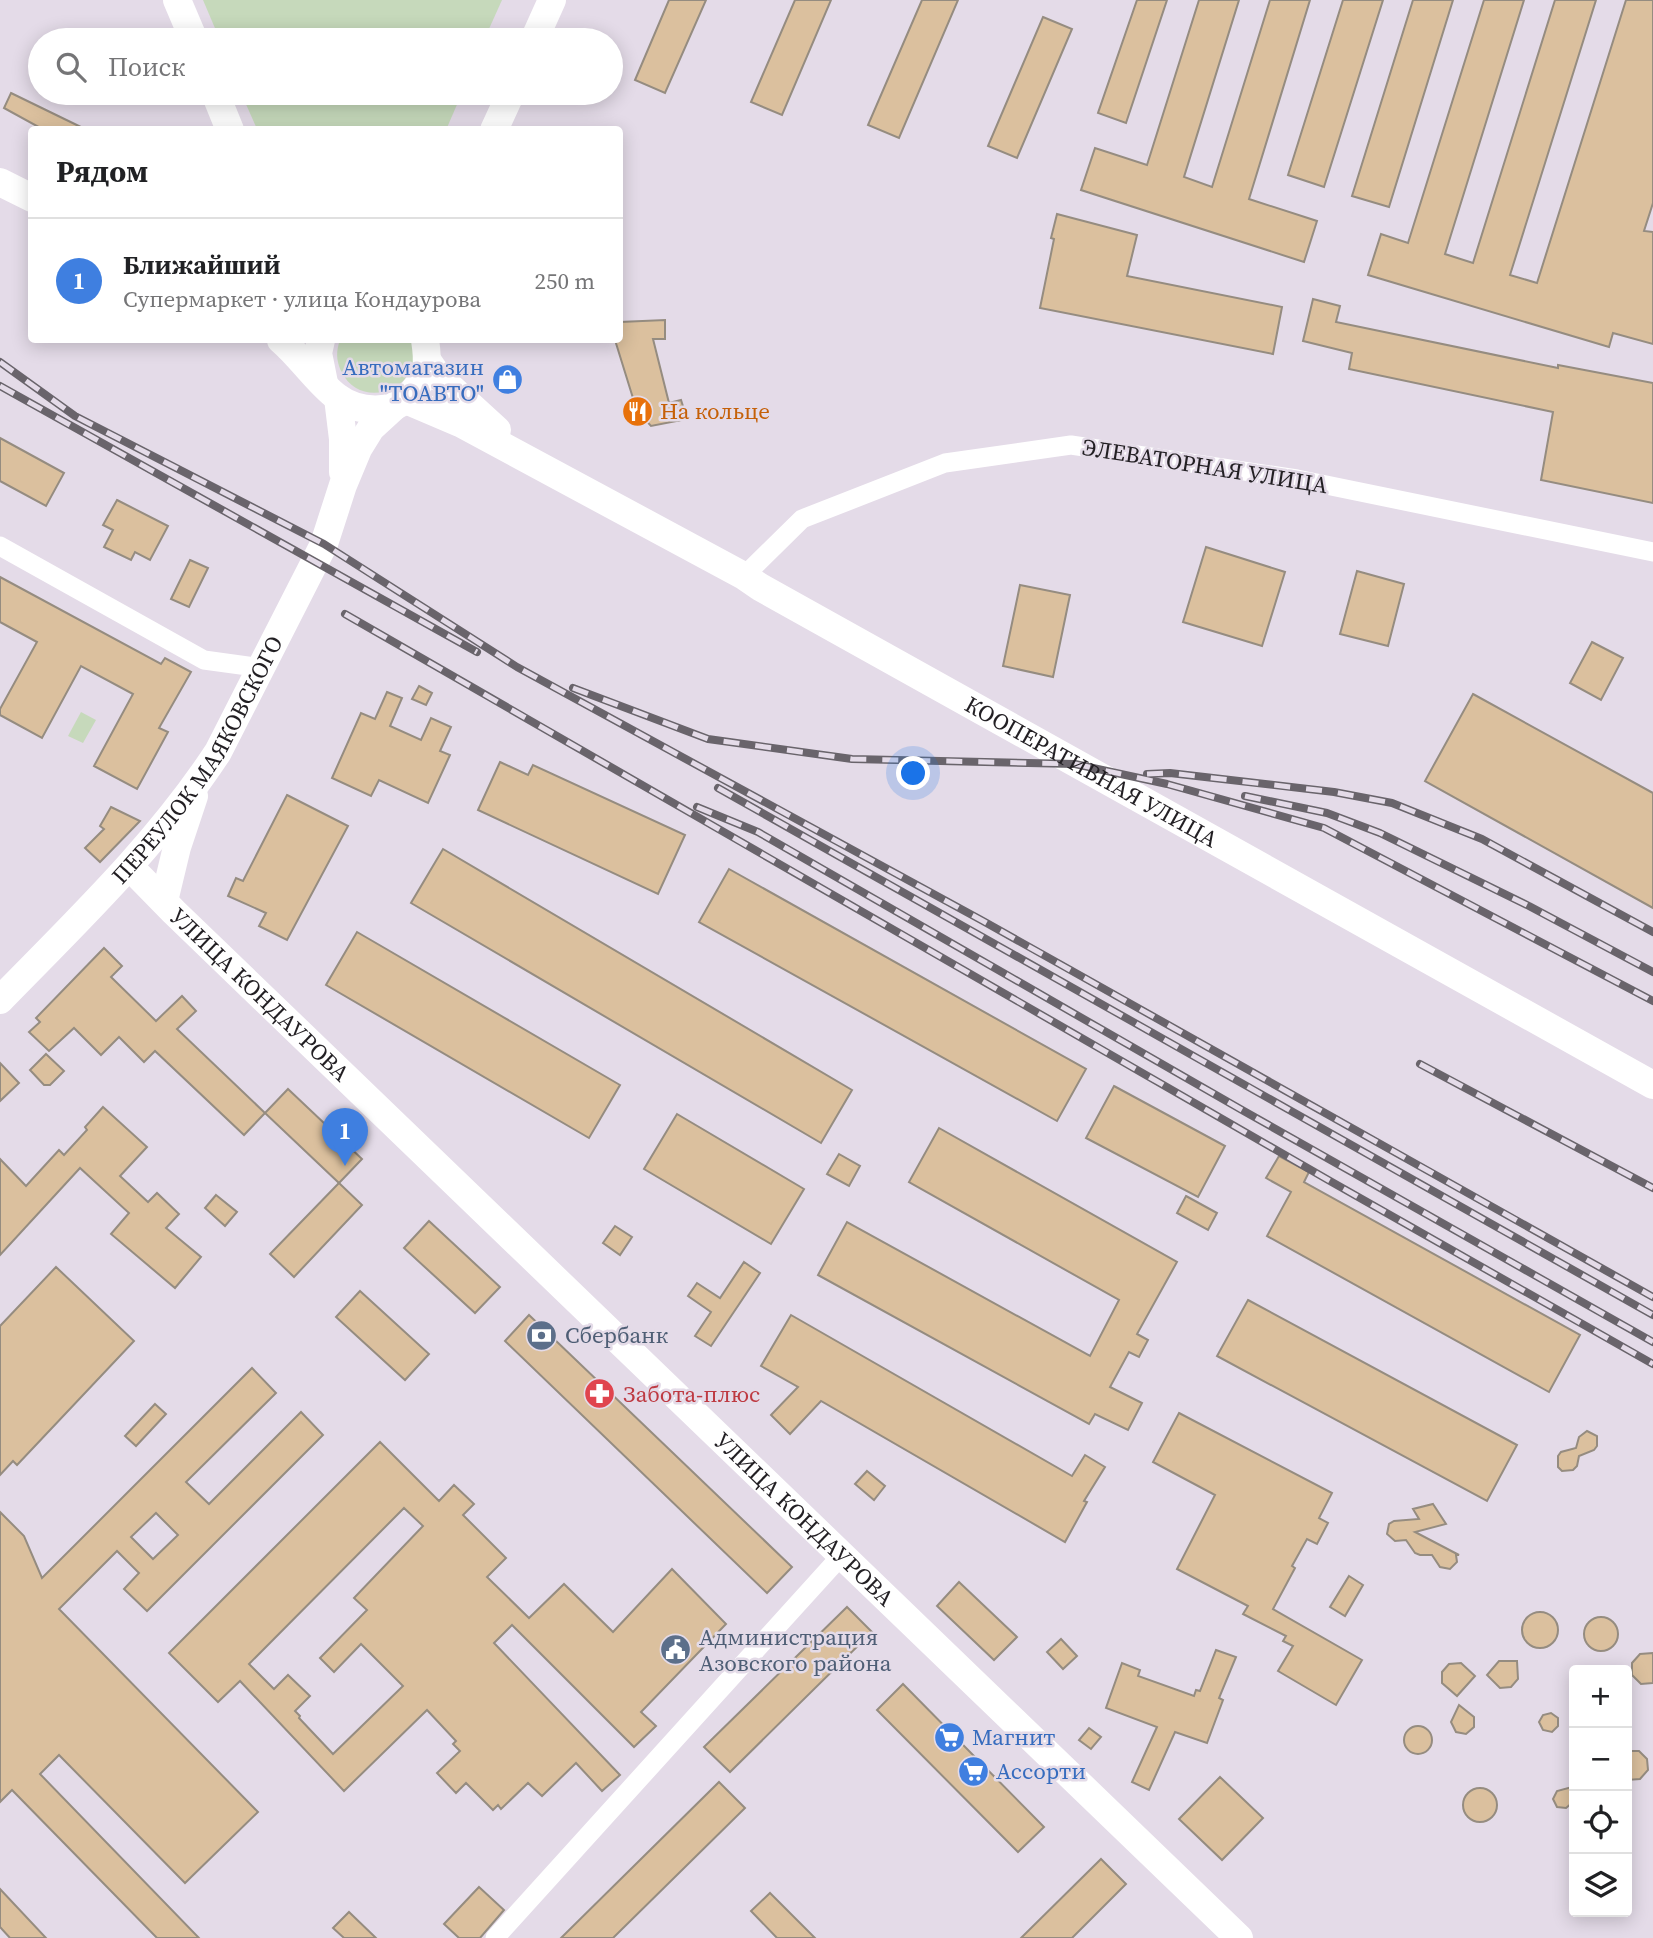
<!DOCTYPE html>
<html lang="ru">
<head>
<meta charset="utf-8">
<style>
	body { margin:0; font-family:"Source Serif 4",serif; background:#f2f2f2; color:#202124 }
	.controls { position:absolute; right:21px; bottom:21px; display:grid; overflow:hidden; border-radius:7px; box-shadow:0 4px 18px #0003 }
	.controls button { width:63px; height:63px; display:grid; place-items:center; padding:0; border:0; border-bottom:2px solid #e0e0e0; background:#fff; color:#202124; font:35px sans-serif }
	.you { position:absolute; left:914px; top:774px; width:24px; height:24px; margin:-18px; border:5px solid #fff; border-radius:50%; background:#1a73e8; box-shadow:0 0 0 10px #1a73e833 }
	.badge { display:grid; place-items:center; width:46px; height:46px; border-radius:50%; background:#255b93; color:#fff; font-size:23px; font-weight:700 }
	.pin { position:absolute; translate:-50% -58px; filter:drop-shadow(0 2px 4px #0008) }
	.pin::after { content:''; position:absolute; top:37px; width:24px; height:21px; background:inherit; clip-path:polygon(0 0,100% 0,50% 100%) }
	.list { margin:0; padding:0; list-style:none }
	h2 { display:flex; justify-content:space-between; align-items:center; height:91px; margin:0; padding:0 28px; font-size:30px }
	h2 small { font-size:23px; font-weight:400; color:#757577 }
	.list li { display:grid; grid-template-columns:46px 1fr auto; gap:21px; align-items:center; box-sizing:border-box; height:126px; padding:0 28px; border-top:2px solid #e0e0e0 }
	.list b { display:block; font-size:26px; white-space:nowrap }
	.list p { margin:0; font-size:23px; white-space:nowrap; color:#757577 }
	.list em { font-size:23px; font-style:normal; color:#757577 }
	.icon { flex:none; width:38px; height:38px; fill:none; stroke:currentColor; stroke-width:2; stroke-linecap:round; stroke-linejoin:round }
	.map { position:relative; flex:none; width:1653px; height:1938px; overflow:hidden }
	.search { position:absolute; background:#fff; box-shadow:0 4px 18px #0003; left:28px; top:28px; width:595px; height:77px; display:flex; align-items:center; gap:18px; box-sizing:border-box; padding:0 24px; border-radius:38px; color:#757577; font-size:26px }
	.panel { position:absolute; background:#fff; box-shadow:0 4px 18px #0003; left:28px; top:126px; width:595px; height:217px; border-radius:7px }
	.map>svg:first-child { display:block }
	.green { fill:#c6d9bb }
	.building { fill:#dbc09e; stroke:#958c80; stroke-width:2; fill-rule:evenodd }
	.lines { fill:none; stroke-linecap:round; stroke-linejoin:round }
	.street { stroke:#fff; stroke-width:19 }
	.secondary { stroke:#fff; stroke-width:28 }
	.rail-casing { stroke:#69646b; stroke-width:8 }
	.rail { stroke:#e4dbe8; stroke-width:5; stroke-dasharray:16; stroke-linecap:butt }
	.labels { text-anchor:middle; stroke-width:5; stroke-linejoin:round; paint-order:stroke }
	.shop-label { font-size:23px; fill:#366cbe; stroke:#e4dbe8; text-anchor:start }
	.food-label { font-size:23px; fill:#c56008; stroke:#e4dbe8; text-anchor:start }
	.street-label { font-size:23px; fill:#221f23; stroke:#e4dbe8 }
	.service-label { font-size:23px; fill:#4e5e75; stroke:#e4dbe8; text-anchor:start }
	.health-label { font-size:23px; fill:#be3a42; stroke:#e4dbe8; text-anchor:start }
</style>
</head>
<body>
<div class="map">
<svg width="1653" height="1938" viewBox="0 0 1653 1938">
	<rect width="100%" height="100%" fill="#e4dbe8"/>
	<g class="green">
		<polygon points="203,0 502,0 484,40 220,40"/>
		<polygon points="241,93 462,93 446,130 257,129"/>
		<path d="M340,340H411C430,384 363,416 341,371C336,360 336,351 340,340Z"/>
		<polygon points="81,712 96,720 83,743 68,736"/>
	</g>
	<g class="building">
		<polygon points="669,0 706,0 665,93 635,80"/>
		<polygon points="795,0 831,0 782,115 751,102"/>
		<polygon points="922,0 958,0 899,138 868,125"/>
		<polygon points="1137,0 1167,0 1126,123 1098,113"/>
		<polygon points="1199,0 1239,0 1184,177 1212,187 1270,0 1310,0 1249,199 1317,221 1304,262 1081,190 1095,148 1147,165"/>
		<polygon points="1343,0 1383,0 1324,187 1288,175"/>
		<polygon points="1413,0 1453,0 1389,207 1352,196"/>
		<polygon points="1484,0 1524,0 1445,254 1473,263 1555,0 1596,0 1510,275 1537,283 1626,0 1653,0 1653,203 1644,231 1653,232 1653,344 1613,333 1609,347 1368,275 1381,234 1408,243"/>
		<polygon points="1043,17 1072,29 1017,158 988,146"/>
		<polygon points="11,93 87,130 44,130 4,108"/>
		<polygon points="1057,214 1137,235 1127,276 1282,307 1273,354 1040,308 1054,239 1051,238"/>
		<polygon points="1313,299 1340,306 1336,322 1558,368 1558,365 1653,383 1653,503 1541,480 1553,412 1349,369 1352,353 1303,341"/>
		<polygon points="665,320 665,339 653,339 669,403 681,400 687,419 651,426 637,411 615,340 620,340 620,322"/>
		<polygon points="0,438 64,473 46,506 0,481"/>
		<polygon points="117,500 168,526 150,560 135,552 131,560 104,547 113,530 103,525"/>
		<polygon points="1206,547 1285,572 1262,646 1183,622"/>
		<polygon points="190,560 208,568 189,607 171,599"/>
		<polygon points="1357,571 1404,584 1388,646 1340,634"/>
		<polygon points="0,577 161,664 165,658 191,672 159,728 168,732 137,789 94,766 133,694 81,666 42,738 0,715 0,709 37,642 0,622"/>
		<polygon points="1020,585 1070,595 1053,677 1003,666"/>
		<polygon points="1592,642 1623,658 1601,700 1570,683"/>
		<polygon points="419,686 432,693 426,705 412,699"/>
		<polygon points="387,692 402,698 390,726 421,740 431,718 451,727 440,751 450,755 428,803 379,780 371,796 332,778 361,713 375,719"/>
		<polygon points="1473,694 1653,793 1653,908 1425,781"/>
		<polygon points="500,762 528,775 533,765 685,835 658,894 478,810"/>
		<polygon points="287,795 348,826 287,940 259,926 266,913 228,896 236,878 243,881"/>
		<polygon points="111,807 140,821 100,862 85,848 104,829 100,826"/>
		<polygon points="443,849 852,1090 821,1143 411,903"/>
		<polygon points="729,869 1086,1069 1057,1121 699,922"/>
		<polygon points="357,932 620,1085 589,1138 326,985"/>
		<polygon points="104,948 122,966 111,977 156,1021 182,996 196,1011 177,1029 265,1113 244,1135 155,1051 144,1062 119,1037 101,1055 74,1028 49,1051 29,1032 40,1022 36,1018"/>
		<polygon points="46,1054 64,1071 50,1085 44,1085 30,1070"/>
		<polygon points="0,1063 19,1083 0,1101"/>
		<polygon points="1114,1086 1225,1146 1198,1197 1086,1138"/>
		<polygon points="288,1089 362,1159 339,1183 265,1113"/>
		<polygon points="103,1107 147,1147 120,1176 148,1202 157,1193 179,1214 166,1228 201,1257 175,1288 111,1234 129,1213 80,1168 0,1255 0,1159 26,1186 59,1150 64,1155 87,1130 85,1127"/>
		<polygon points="677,1114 804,1189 771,1244 644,1169"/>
		<polygon points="939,1128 1177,1262 1137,1334 1148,1340 1139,1357 1129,1352 1110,1387 1142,1403 1128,1430 1095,1414 1089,1424 818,1275 847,1222 1090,1356 1119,1300 909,1182"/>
		<polygon points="839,1154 860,1166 849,1186 827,1174"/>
		<polygon points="1279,1156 1309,1172 1304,1182 1580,1335 1549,1392 1267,1236 1291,1192 1266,1178"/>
		<polygon points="339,1183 362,1205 294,1277 270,1254"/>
		<polygon points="216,1195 237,1212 225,1226 205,1208"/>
		<polygon points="1186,1196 1217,1213 1208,1230 1177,1213"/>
		<polygon points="429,1221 500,1287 475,1313 404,1248"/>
		<polygon points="615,1226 632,1237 620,1255 603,1243"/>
		<polygon points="744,1262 760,1273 711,1346 695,1336 711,1312 688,1296 697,1283 720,1298"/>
		<polygon points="56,1267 134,1341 17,1465 13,1461 0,1475 0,1326"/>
		<polygon points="360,1291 429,1354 405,1380 336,1317"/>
		<polygon points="1248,1300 1517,1445 1487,1501 1217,1356"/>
		<polygon points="529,1315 792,1567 767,1593 505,1341"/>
		<polygon points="791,1315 1072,1476 1085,1455 1105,1467 1084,1501 1087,1502 1065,1542 821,1401 790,1434 771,1415 798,1387 761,1366"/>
		<path d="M252,1368L276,1393L186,1482L209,1504L301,1412L323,1435L147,1611L124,1589L139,1573L117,1551L59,1609L258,1812L185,1883L59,1755L40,1774L199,1938H157L12,1790L0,1802V1512L24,1536L42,1578ZM156,1513L178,1535L153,1559L131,1537Z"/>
		<polygon points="155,1404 166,1414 136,1446 125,1436"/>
		<polygon points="1179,1413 1332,1493 1319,1518 1328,1523 1317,1544 1307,1539 1292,1566 1295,1568 1273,1609 1362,1660 1336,1705 1278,1671 1293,1646 1283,1641 1286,1636 1243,1614 1248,1606 1177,1569 1215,1495 1153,1462"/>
		<polygon points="1587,1431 1597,1436 1597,1446 1594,1450 1579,1456 1577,1466 1573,1470 1562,1471 1558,1467 1558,1456 1561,1452 1576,1448 1579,1437"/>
		<path d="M380,1442L439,1501L454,1485L474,1504L463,1515L506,1558L487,1577L529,1618L564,1584L613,1632L672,1569L726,1624L641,1712L656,1726L634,1747L512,1625L494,1643L620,1775L602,1791L576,1763L542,1796L528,1783L501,1809L498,1805L493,1810L466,1783L456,1793L437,1773L460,1751L453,1744L456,1741L427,1710L344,1791L240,1681L218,1702L169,1653ZM404,1508L423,1526L354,1598L367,1610L320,1658L334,1672L361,1644L403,1686L333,1754L299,1718L300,1716L295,1711L310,1696L288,1675L274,1689L249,1664Z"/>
		<polygon points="867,1471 885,1486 874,1500 855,1484"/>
		<polygon points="1433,1504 1446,1524 1415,1532 1459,1555 1456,1555 1457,1562 1450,1569 1440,1567 1432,1555 1420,1555 1415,1553 1406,1540 1395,1541 1387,1534 1389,1524 1394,1521 1419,1519 1413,1509"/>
		<polygon points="1349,1576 1363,1585 1345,1616 1330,1607"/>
		<polygon points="959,1582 1017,1637 994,1660 937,1606"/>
		<polygon points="847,1607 872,1632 730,1772 704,1747"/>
		<circle cx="1540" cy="1630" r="18"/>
		<circle cx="1601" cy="1634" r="17"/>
		<polygon points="1061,1639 1077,1656 1063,1669 1047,1652"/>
		<polygon points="1216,1650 1236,1657 1219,1698 1223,1700 1207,1743 1175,1732 1149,1790 1132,1782 1157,1727 1106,1708 1122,1663 1140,1670 1138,1676 1194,1696 1196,1690 1200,1691"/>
		<polygon points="1653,1653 1653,1683 1641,1684 1632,1675 1632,1663 1640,1654"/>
		<polygon points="1499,1661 1517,1661 1518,1679 1511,1687 1500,1688 1487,1675"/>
		<polygon points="1461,1663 1475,1676 1457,1696 1442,1683 1442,1672 1449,1664"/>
		<polygon points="903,1684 1044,1827 1018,1852 877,1710"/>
		<polygon points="1459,1705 1474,1717 1474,1727 1466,1734 1456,1732 1451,1722"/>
		<polygon points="1551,1713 1558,1718 1558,1726 1552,1732 1543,1730 1539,1722 1543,1715"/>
		<circle cx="1418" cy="1740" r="14"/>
		<polygon points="1089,1728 1101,1737 1091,1749 1079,1740"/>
		<polygon points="1627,1751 1639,1751 1647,1759 1648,1770 1640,1779 1627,1780"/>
		<polygon points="1220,1777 1263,1818 1222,1860 1179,1819"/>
		<polygon points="719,1782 745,1808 613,1938 561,1938"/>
		<polygon points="1572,1787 1572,1803 1566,1808 1557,1807 1553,1799 1557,1791"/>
		<circle cx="1480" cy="1805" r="17"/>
		<polygon points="1101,1859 1126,1884 1072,1938 1021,1938"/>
		<polygon points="479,1887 504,1910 480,1938 459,1938 444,1924"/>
		<polygon points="0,1889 46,1938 10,1938 0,1927"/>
		<polygon points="770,1893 815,1938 777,1938 751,1911"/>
		<polygon points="349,1912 376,1938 344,1938 333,1928"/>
	</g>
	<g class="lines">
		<g class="street">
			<polyline points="0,546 204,660 262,668"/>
			<polyline points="744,576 802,519 945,463 1071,445 1297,479 1653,552"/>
			<polyline points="495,1938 841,1556"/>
		</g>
		<g class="secondary">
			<polyline points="177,0 194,40"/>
			<polyline points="534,40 552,0"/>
			<polyline points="215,93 230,130"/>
			<polyline points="494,130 511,93"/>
			<polyline points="0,182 32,198"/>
			<path d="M281,340C301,357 317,382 337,397C358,413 395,415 411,394C428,374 429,365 425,340"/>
			<polyline points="321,340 318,353 324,383"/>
			<polyline points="429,363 438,376 497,430"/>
			<polyline points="338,398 343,439 343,472"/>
			<path id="s1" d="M406,400L460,423L744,576L760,587L1653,1085"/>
			<path id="s2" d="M130,867L174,912L1239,1938"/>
			<polyline points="164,901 177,847 194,796"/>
			<path id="s3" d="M0,1000C77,921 157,845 218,752L324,544L343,485L358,449L371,428L395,406"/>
		</g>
		<defs>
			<g id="rail">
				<polyline points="0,362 75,416 324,544 517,667 983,921 1653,1297"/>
				<polyline points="0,386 477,652"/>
				<polyline points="345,614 1330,1181 1653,1364"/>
				<polyline points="573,688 708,739 852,759 1075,764 1167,784 1324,828 1653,1001"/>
				<polyline points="1147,774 1170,773 1334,792 1392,803 1482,839 1653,932"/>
				<polyline points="718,788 1653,1315"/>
				<polyline points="1245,796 1327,813 1380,833 1529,906 1653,972"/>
				<polyline points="697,807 758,832 1242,1110 1653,1342"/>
				<polyline points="1420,1064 1653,1188"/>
			</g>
		</defs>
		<use href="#rail" class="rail-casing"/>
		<use href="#rail" class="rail"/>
	</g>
	<defs>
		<symbol id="shop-disc" viewBox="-11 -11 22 22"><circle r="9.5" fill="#3f7fe0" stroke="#e4dbe8"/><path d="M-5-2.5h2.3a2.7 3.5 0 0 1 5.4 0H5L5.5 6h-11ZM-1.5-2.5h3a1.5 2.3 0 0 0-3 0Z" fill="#fff"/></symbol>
		<symbol id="restaurant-disc" viewBox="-11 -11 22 22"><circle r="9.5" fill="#e8710a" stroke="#e4dbe8"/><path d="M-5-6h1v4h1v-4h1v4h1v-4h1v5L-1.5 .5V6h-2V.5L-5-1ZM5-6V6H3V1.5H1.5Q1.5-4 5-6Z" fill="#fff"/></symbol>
		<symbol id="bank-disc" viewBox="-11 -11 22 22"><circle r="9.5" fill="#5c6f8a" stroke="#e4dbe8"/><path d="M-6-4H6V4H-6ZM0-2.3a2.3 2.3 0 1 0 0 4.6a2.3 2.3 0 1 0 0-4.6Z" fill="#fff"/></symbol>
		<symbol id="pharmacy-disc" viewBox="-11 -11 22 22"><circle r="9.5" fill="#e0444e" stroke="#e4dbe8"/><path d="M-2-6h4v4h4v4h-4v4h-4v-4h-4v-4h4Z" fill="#fff"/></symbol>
		<symbol id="civic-disc" viewBox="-11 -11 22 22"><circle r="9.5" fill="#5c6f8a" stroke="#e4dbe8"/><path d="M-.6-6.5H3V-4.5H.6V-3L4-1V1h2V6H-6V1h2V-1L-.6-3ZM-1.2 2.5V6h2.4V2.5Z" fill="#fff"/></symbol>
		<symbol id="supermarket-disc" viewBox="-11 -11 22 22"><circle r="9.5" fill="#3f7fe0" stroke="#e4dbe8"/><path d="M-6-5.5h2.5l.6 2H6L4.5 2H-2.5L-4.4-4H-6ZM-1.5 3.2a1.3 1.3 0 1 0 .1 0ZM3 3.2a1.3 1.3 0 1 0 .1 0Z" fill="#fff"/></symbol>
	</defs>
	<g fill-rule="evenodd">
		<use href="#shop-disc" x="490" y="362" width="35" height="35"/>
		<use href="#restaurant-disc" x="620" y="394" width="35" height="35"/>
		<use href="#bank-disc" x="524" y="1318" width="35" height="35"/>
		<use href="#pharmacy-disc" x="582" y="1376" width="35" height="35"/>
		<use href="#civic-disc" x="658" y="1632" width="35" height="35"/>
		<use href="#supermarket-disc" x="932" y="1720" width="35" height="35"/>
		<use href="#supermarket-disc" x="956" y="1754" width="35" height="35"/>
	</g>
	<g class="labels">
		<g class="shop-label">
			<text x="484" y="375" text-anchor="end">Автомагазин<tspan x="484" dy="26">"ТОАВТО"</tspan></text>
			<text x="972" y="1745">Магнит</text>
			<text x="996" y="1779">Ассорти</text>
		</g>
		<g class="food-label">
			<text x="660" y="419">На кольце</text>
		</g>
		<g class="street-label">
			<text transform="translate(1205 466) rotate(9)" y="8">ЭЛЕВАТОРНАЯ УЛИЦА</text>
			<text dy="8" stroke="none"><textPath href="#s3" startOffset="313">ПЕРЕУЛОК МАЯКОВСКОГО</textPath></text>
			<text dy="8" stroke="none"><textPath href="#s1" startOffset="780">КООПЕРАТИВНАЯ УЛИЦА</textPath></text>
			<text dy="8" stroke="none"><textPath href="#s2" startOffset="182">УЛИЦА КОНДАУРОВА</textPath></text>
			<text dy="8" stroke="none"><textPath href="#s2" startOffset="938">УЛИЦА КОНДАУРОВА</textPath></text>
		</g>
		<g class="service-label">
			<text x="565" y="1343">Сбербанк</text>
			<text x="699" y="1645">Администрация<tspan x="699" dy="26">Азовского района</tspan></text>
		</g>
		<g class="health-label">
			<text x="623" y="1402">Забота-плюс</text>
		</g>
	</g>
</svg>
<div class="controls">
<button>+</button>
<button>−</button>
<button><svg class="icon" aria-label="locate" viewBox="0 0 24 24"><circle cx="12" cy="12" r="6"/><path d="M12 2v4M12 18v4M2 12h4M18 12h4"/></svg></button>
<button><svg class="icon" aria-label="layers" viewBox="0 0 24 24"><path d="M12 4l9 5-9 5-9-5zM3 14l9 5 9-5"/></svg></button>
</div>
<div class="you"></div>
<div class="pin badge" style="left:345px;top:1166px;background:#3f7fe0">1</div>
<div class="search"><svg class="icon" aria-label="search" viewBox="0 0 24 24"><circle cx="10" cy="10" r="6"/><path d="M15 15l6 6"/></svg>Поиск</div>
<section class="panel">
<h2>Рядом<small></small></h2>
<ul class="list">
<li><span class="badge" style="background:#3f7fe0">1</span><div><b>Ближайший</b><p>Супермаркет · улица Кондаурова</p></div><em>250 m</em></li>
</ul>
</section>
</div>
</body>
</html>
